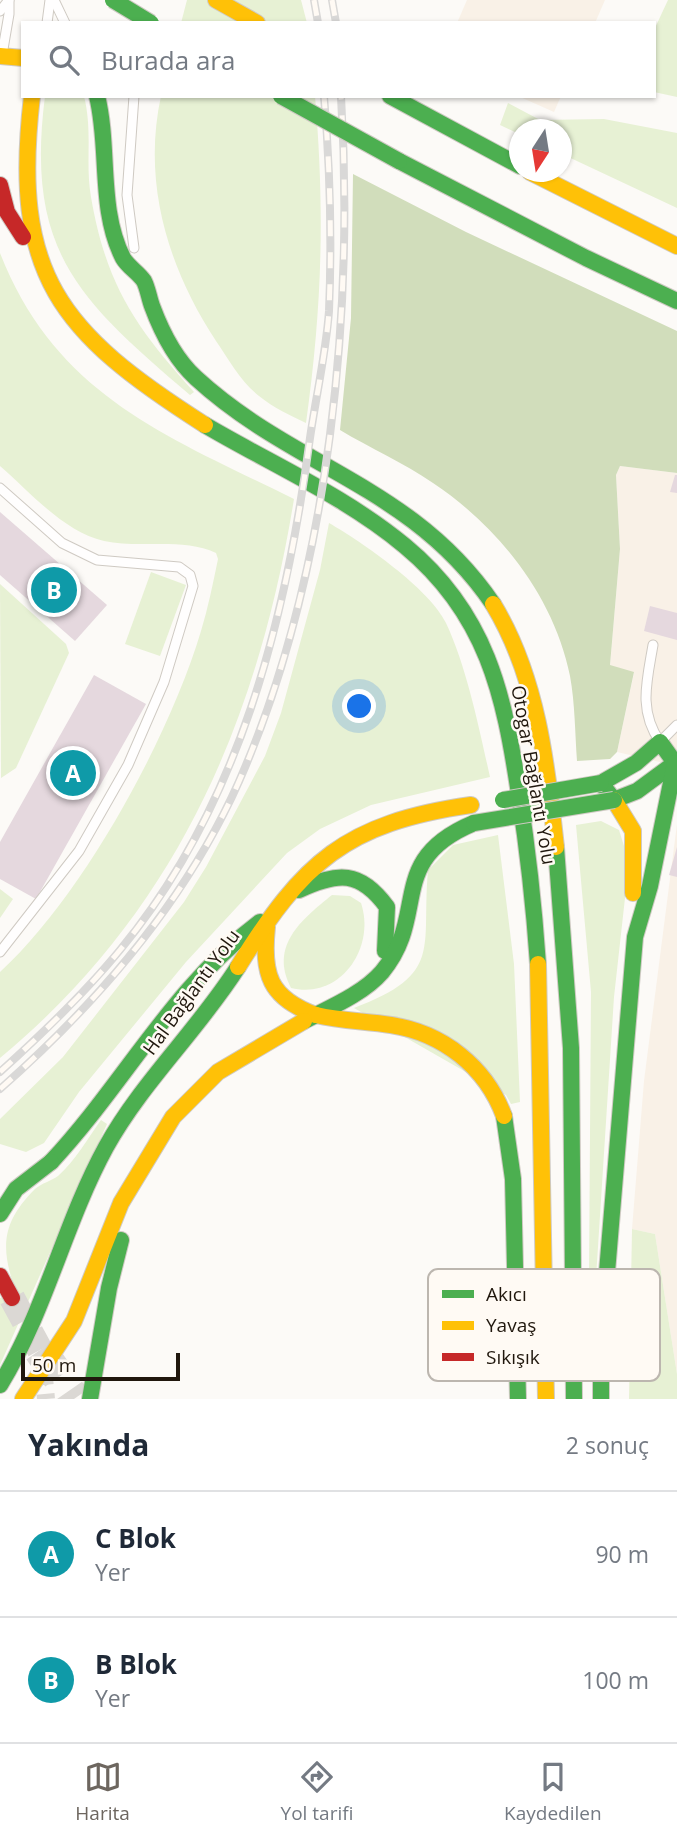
<!DOCTYPE html>
<html lang="tr">
<head>
<meta charset="utf-8">
<style>
	body { margin:0; font-family:"Open Sans",sans-serif; background:#f6f6f7; color:#1f2937 }
	.compass { position:absolute; left:509px; top:119px; width:63px; height:63px; border-radius:50%; background:#fff; box-shadow:0 2px 5px #0004; rotate:192deg }
	.scale { position:absolute; left:21px; bottom:18px; width:159px; box-sizing:border-box; padding-left:7px; border:4px solid #20170d; border-top:0; font-size:19px; line-height:24px; white-space:nowrap; color:#20170d; -webkit-text-stroke:5px #fffaf4; paint-order:stroke }
	.you { position:absolute; left:360px; top:707px; width:24px; height:24px; margin:-18px; border:5px solid #fff; border-radius:50%; background:#1a73e8; box-shadow:0 0 0 10px #1a73e833 }
	.badge { display:grid; place-items:center; width:46px; height:46px; border-radius:50%; background:#6d665f; color:#fff; font-size:23px; font-weight:700 }
	.pin { position:absolute; translate:-50% -50%; border:4px solid #fff; box-shadow:0 2px 7px #0006 }
	.list { margin:0; padding:0; list-style:none }
	h2 { display:flex; justify-content:space-between; align-items:center; height:91px; margin:0; padding:0 28px; font-size:30px }
	h2 small { font-size:23px; font-weight:400; color:#747a83 }
	.list li { display:grid; grid-template-columns:46px 1fr auto; gap:21px; align-items:center; box-sizing:border-box; height:126px; padding:0 28px; border-top:2px solid #e0e1e3 }
	.list b { display:block; font-size:26px; white-space:nowrap }
	.list p { margin:0; font-size:23px; white-space:nowrap; color:#747a83 }
	.list em { font-size:23px; font-style:normal; color:#747a83 }
	.icon { flex:none; width:38px; height:38px; fill:none; stroke:currentColor; stroke-width:2; stroke-linecap:round; stroke-linejoin:round }
	.map { position:relative; flex:none; width:677px; height:1399px; overflow:hidden }
	.search { position:absolute; background:#fff; box-shadow:0 2px 5px #0004; left:21px; right:21px; top:21px; height:77px; display:flex; align-items:center; gap:18px; box-sizing:border-box; padding:0 24px; border-radius:0px; color:#747a83; font-size:26px }
	.sheet { height:343px; background:#fff }
	nav { display:flex; justify-content:space-around; align-items:center; box-sizing:border-box; height:98px; border-top:2px solid #e0e1e3; background:#fff; font-size:19px; color:#747a83 }
	nav a { display:grid; justify-items:center; gap:4px }
	nav .on { color:#6d665f }
	.map>svg:first-child { display:block }
	.built { fill:#f9f1e7 }
	.green { fill:#e7f1d4 }
	.forest { fill:#d1ddbb }
	.building { fill:#e5d8de }
	.lines { fill:none; stroke-linecap:round; stroke-linejoin:round }
	.street-tunnel { stroke:#dbd8d4; stroke-width:18; stroke-dasharray:18 9; stroke-linecap:butt }
	.secondary-tunnel { stroke:#dbd8d4; stroke-width:26; stroke-dasharray:26 13; stroke-linecap:butt }
	.highway-tunnel { stroke:#dbd8d4; stroke-width:33; stroke-dasharray:33 17; stroke-linecap:butt }
	.lane-casing { stroke:#cfcac3; stroke-width:11 }
	.fast-casing { stroke:#cfcac3; stroke-width:18 }
	.slow-casing { stroke:#cfcac3; stroke-width:18 }
	.jam-casing { stroke:#cfcac3; stroke-width:18 }
	.lane { stroke:#fffefe; stroke-width:9 }
	.fast { stroke:#4caf50; stroke-width:16 }
	.slow { stroke:#ffc107; stroke-width:16 }
	.jam { stroke:#c62828; stroke-width:16 }
	.rail-casing { stroke:#d9d8d7; stroke-width:8 }
	.rail { stroke:#fffaf4; stroke-width:5; stroke-dasharray:16; stroke-linecap:butt }
	.fast-bridge-casing { stroke:#cfcac3; stroke-width:18; stroke-linecap:butt }
	.fast-bridge { stroke:#4caf50; stroke-width:16 }
	.labels { text-anchor:middle; stroke-width:5; stroke-linejoin:round; paint-order:stroke }
	.street-label { font-size:19px; fill:#20170d; stroke:#fffaf4 }
	.key { fill:#fffaf4; stroke:#bcb6af; stroke-width:2 }
	.key-label { font-size:19px; fill:#20170d }
</style>
</head>
<body>
<div class="map">
<svg width="677" height="1399" viewBox="0 0 677 1399">
	<rect width="100%" height="100%" fill="#fcfaf7"/>
	<g class="built">
		<polygon points="467,0 605,0 595,23 457,23"/>
		<polygon points="518,96 561,96 554,112"/>
		<polygon points="620,466 677,473 677,766 617,752 634,673 610,666 620,549 616,475"/>
		<polygon points="677,824 677,1374 655,1234 632,1229 644,1081"/>
	</g>
	<g class="green">
		<polygon points="187,0 301,0 307,23 181,23"/>
		<polygon points="668,0 677,0 677,97 654,92 654,30"/>
		<path d="M45,96H84C93,133 85,162 91,197C106,285 136,328 194,392L190,395C79,300 25,252 45,96Z"/>
		<path d="M161,96H315C325,213 322,307 306,423C289,415 274,408 259,396C241,382 229,360 216,341C168,268 142,183 161,96Z"/>
		<polygon points="508,103 540,120 604,119 677,133 677,208 562,154 562,130 520,130 519,134 500,125"/>
		<path d="M0,253C56,396 167,436 294,499C258,721 176,912 0,1058V972C83,896 169,738 201,631C208,608 213,583 218,559L216,553C183,537 139,549 104,541C64,532 30,492 0,466Z"/>
		<path d="M329,523C362,542 430,589 446,623C467,668 479,728 490,777L371,805L320,829L287,853L186,962L79,1092L44,1143L26,1152L0,1144V1119L63,1057L184,902L206,867L265,756L281,713L320,570Z"/>
		<polygon points="151,572 186,585 160,656 125,644"/>
		<polygon points="0,584 66,644 69,653 16,768 1,778"/>
		<polygon points="601,821 619,830 629,862 614,997 596,1278 589,1279 591,992 576,825"/>
		<path d="M498,835L514,964L520,1102L511,1104L506,1095L354,1008C444,974 421,949 428,870L453,845Z"/>
		<polygon points="0,889 13,899 0,918"/>
		<path d="M332,895L350,896L361,903C376,948 340,1000 291,988C269,946 301,920 332,895Z"/>
		<path d="M101,1120L107,1124L0,1365V1298L18,1297C0,1250 0,1224 35,1189C42,1183 51,1181 58,1176C75,1161 88,1138 101,1120Z"/>
		<polygon points="632,1229 655,1234 677,1374 677,1399 629,1399"/>
	</g>
	<path class="forest" d="M353,174L466,232L677,331V473L620,466L616,475L620,549L610,665L634,672L617,752L610,759L577,761C575,733 575,703 570,676C554,597 499,527 433,483C404,463 370,448 340,430L351,318Z"/>
	<g class="building">
		<polygon points="675,475 677,475 677,493 670,492"/>
		<polygon points="0,512 107,605 75,641 0,575"/>
		<polygon points="650,606 677,613 677,640 644,631"/>
		<polygon points="94,675 146,704 36,899 0,879 0,842"/>
		<polygon points="677,847 677,877 669,875"/>
	</g>
	<g class="lines">
		<polyline class="street-tunnel" points="43,1367 46,1399"/>
		<polyline class="secondary-tunnel" points="12,1298 40,1350"/>
		<polyline class="highway-tunnel" points="40,1350 74,1399"/>
		<defs>
			<g id="lane">
				<polyline points="54,0 65,23"/>
				<polyline points="0,11 9,0"/>
				<polyline points="47,23 50,0"/>
				<polyline points="2,55 9,14 9,0"/>
				<polyline points="134,96 127,195 134,248"/>
				<polyline points="0,488 62,543 97,560 179,567 190,575 193,586 164,682 128,765 79,851 0,952"/>
				<path d="M653,645C647,681 638,710 660,742L677,725"/>
			</g>
			<g id="fast">
				<path d="M97,96C110,148 98,209 123,258C128,267 138,272 144,281C148,289 149,298 152,306C162,333 175,359 196,378C294,468 413,486 493,604"/>
				<polyline points="390,96 520,166"/>
				<polyline points="399,161 586,258 677,301"/>
				<path d="M205,425C271,464 345,496 405,546C487,614 504,694 519,794C528,851 534,907 538,964"/>
				<polygon points="660,742 675,763 637,791 614,800 601,783 636,763"/>
				<polyline points="556,847 571,1048 574,1399"/>
				<path d="M299,890C338,872 360,870 387,907L385,951"/>
				<path d="M304,1021C329,1008 363,994 382,972C430,914 385,860 474,823"/>
				<polyline points="504,1116 513,1179 518,1399"/>
				<path d="M51,1162C124,1084 173,987 260,922"/>
				<polyline points="0,1214 16,1189 51,1162"/>
				<path d="M0,1385C46,1310 64,1224 106,1147C142,1082 198,1030 238,967"/>
				<polyline points="90,1399 109,1288 121,1240"/>
				<polyline points="601,1399 601,1344 635,937 650,886 675,763"/>
			</g>
			<g id="slow">
				<polyline points="216,0 257,23"/>
				<polyline points="0,56 23,58"/>
				<path d="M32,96C11,275 59,332 205,425"/>
				<polyline points="530,172 677,246"/>
				<path d="M493,604C537,676 547,764 556,847"/>
				<polyline points="614,800 633,831 633,893"/>
				<path d="M267,927C262,974 269,998 316,1015"/>
				<polyline points="538,964 546,1399"/>
				<path d="M238,967C303,862 345,823 471,805"/>
				<path d="M316,1015C341,1021 366,1021 391,1025C443,1033 486,1067 504,1116"/>
				<polyline points="23,1399 74,1321 121,1203 173,1117 218,1072 304,1021"/>
			</g>
			<g id="jam">
				<polyline points="0,185 7,212 23,237"/>
				<polyline points="0,1276 12,1298"/>
			</g>
		</defs>
		<use href="#lane" class="lane-casing"/>
		<use href="#fast" class="fast-casing"/>
		<use href="#slow" class="slow-casing"/>
		<use href="#jam" class="jam-casing"/>
		<use href="#lane" class="lane"/>
		<use href="#fast" class="fast"/>
		<use href="#slow" class="slow"/>
		<use href="#jam" class="jam"/>
		<defs>
			<g id="rail">
				<polyline points="314,0 318,23"/>
				<polyline points="332,0 336,23"/>
				<path d="M0,1072C42,1034 84,994 120,950C240,805 286,620 310,438C316,396 326,353 329,311C332,239 330,167 324,96"/>
				<path d="M0,1089C102,999 194,892 246,765C330,564 354,311 341,96"/>
			</g>
		</defs>
		<use href="#rail" class="rail-casing"/>
		<use href="#rail" class="rail"/>
		<defs>
			<g id="fast-bridge">
				<polyline points="113,0 151,23"/>
				<polyline points="281,96 399,161"/>
				<polyline points="503,800 601,783"/>
				<polyline points="474,823 614,800"/>
			</g>
		</defs>
		<use href="#fast-bridge" class="fast-bridge-casing"/>
		<use href="#fast-bridge" class="fast-bridge"/>
	</g>
	<g class="labels">
		<g class="street-label">
			<text transform="translate(534 775) rotate(80)" y="7">Otogar Bağlantı Yolu</text>
			<text transform="translate(191 992) rotate(-54)" y="7">Hal Bağlantı Yolu</text>
		</g>
	</g>
	<rect x="428" y="1269" width="232" height="112" rx="10" class="key"/>
	<rect x="442" y="1290" width="32" height="8" fill="#4caf50"/>
	<rect x="442" y="1321" width="32" height="9" fill="#ffc107"/>
	<rect x="442" y="1353" width="32" height="8" fill="#c62828"/>
	<g class="key-label">
		<text x="486" y="1301">Akıcı</text>
		<text x="486" y="1332">Yavaş</text>
		<text x="486" y="1364">Sıkışık</text>
	</g>
</svg>
<svg class="compass" viewBox="-18 -18 36 36"><path d="M0-13l5 13h-10z" fill="#e53935"/><path d="M0 13l5-13h-10z" fill="#747a83"/></svg>
<div class="scale">50 m</div>
<div class="you"></div>
<div class="pin badge" style="left:73px;top:773px;background:#0f9aa8">A</div>
<div class="pin badge" style="left:54px;top:590px;background:#0f9aa8">B</div>
<div class="search"><svg class="icon" aria-label="search" viewBox="0 0 24 24"><circle cx="10" cy="10" r="6"/><path d="M15 15l6 6"/></svg>Burada ara</div>
</div>
<section class="sheet">
<h2>Yakında<small>2 sonuç</small></h2>
<ul class="list">
<li><span class="badge" style="background:#0f9aa8">A</span><div><b>C Blok</b><p>Yer</p></div><em>90 m</em></li>
<li><span class="badge" style="background:#0f9aa8">B</span><div><b>B Blok</b><p>Yer</p></div><em>100 m</em></li>
</ul>
</section>
<nav>
<a class="on"><svg class="icon" aria-label="map" viewBox="0 0 24 24"><path d="M3 6l6-2 6 2 6-2v14l-6 2-6-2-6 2zM9 4v14M15 6v14"/></svg>Harita</a>
<a><svg class="icon" aria-label="directions" viewBox="0 0 24 24"><path d="M12 3l9 9-9 9-9-9zM9 14v-3h6M13 9l2 2-2 2"/></svg>Yol tarifi</a>
<a><svg class="icon" aria-label="saved" viewBox="0 0 24 24"><path d="M7 4h10v16l-5-4-5 4z"/></svg>Kaydedilen</a>
</nav>
</body>
</html>
